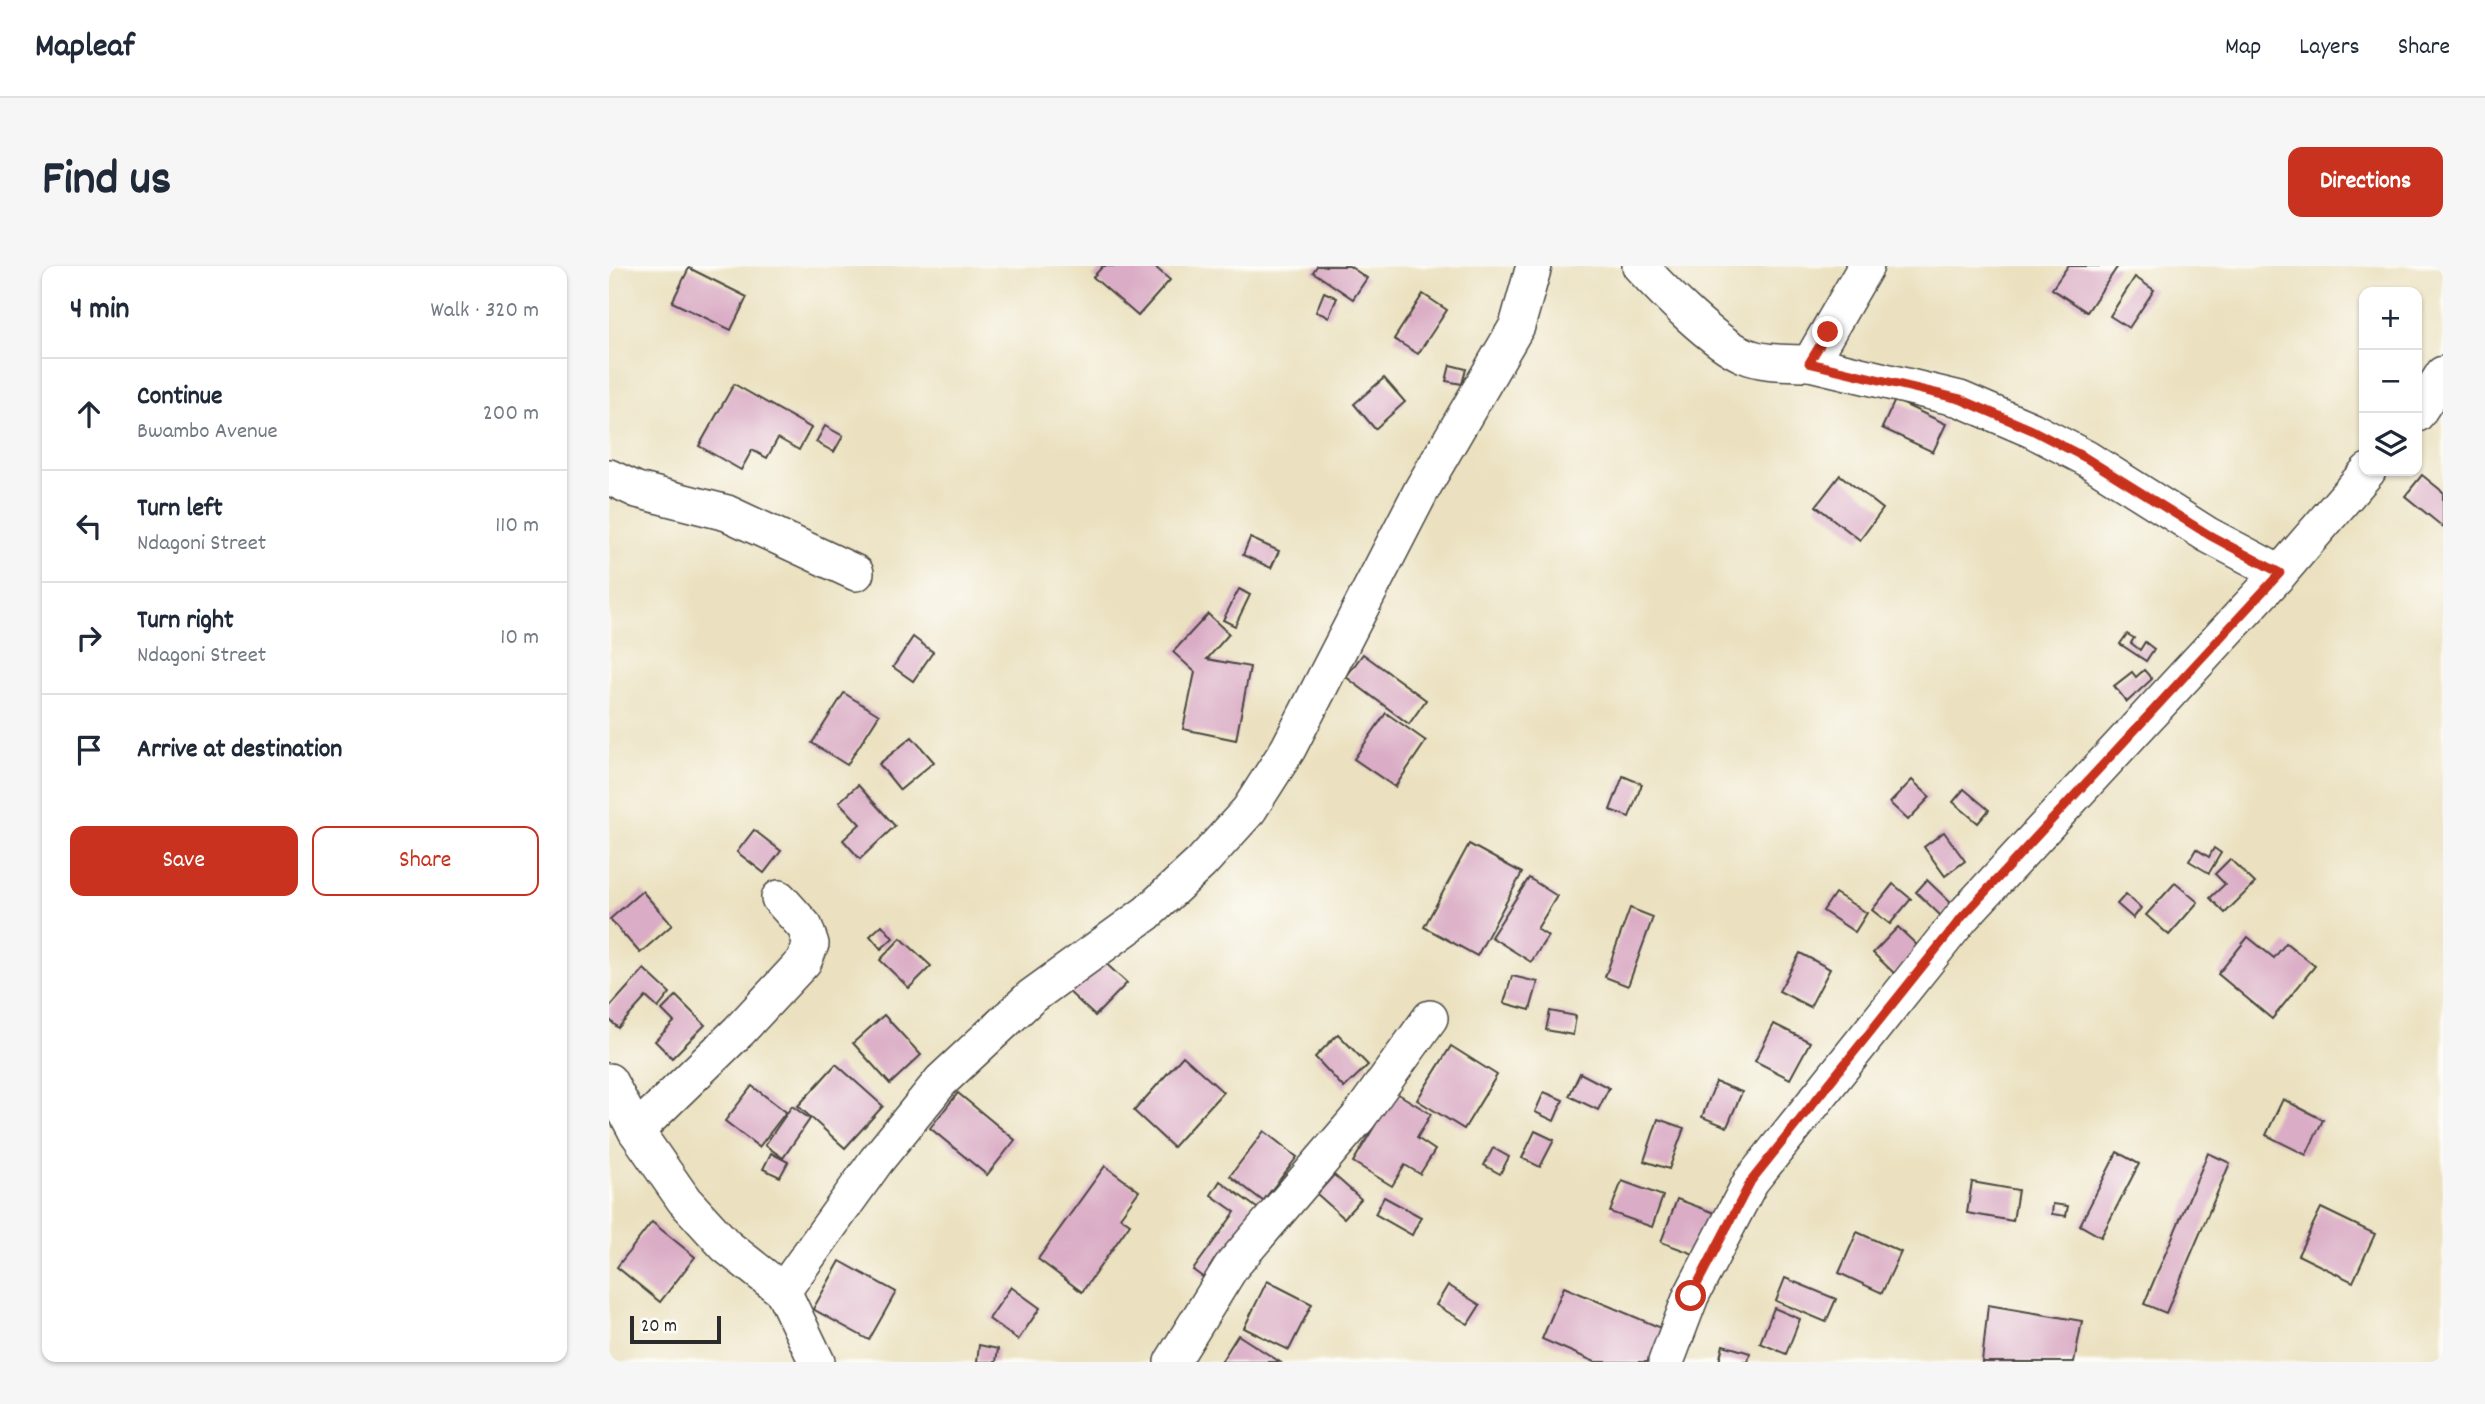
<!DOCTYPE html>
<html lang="en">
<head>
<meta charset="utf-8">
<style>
	body { margin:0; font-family:Dekko,sans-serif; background:#f6f6f7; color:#1f2937 }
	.controls { position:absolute; right:21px; top:21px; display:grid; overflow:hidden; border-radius:14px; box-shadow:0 2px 5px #0004 }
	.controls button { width:63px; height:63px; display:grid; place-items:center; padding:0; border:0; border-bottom:2px solid #e0e1e3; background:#fff; color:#1f2937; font:35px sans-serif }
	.scale { position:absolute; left:21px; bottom:18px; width:91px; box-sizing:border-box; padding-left:7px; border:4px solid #2b2b2b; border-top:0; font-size:19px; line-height:24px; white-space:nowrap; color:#2b2b2b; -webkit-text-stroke:5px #fdfcf7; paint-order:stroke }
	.stop { position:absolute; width:21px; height:21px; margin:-16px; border:5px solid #c8321e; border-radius:50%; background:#fff }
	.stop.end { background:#c8321e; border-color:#fff; box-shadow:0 2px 7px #0008 }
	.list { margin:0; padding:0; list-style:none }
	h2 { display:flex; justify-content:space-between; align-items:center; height:91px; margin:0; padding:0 28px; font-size:30px }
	h2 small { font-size:23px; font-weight:400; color:#747a83 }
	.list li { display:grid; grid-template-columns:46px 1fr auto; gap:21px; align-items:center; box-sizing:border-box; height:112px; padding:0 28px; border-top:2px solid #e0e1e3 }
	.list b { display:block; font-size:26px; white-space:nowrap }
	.list p { margin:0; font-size:23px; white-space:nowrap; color:#747a83 }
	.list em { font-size:23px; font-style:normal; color:#747a83 }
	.actions { display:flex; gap:14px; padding:21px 28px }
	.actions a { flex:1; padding:16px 0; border:2px solid #c8321e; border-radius:14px; text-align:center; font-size:24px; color:#c8321e }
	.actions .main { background:#c8321e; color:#fff }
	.icon { flex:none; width:38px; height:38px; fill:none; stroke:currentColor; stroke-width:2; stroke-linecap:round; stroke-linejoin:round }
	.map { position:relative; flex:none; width:1834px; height:1096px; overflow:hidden; border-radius:14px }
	header { display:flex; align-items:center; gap:42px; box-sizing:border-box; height:98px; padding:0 35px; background:#fff; border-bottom:2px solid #e0e1e3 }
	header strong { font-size:33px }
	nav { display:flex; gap:38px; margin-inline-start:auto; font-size:24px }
	.intro { display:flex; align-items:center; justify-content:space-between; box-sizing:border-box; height:168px; padding:0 42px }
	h1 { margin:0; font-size:49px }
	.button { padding:18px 32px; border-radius:14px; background:#c8321e; color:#fff; font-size:24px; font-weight:700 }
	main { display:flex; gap:42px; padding:0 42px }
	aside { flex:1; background:#fff; border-radius:14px; box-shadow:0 2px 5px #0004 }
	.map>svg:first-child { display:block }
	.building { fill:#daacc5 }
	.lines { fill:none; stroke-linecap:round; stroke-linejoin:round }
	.minor-casing { stroke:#484641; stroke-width:38 }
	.minor { stroke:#fff; stroke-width:35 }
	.route { stroke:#c8321e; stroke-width:9 }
</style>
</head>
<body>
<header>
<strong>Mapleaf</strong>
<nav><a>Map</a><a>Layers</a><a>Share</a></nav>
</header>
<div class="intro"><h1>Find us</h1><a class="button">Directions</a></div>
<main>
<aside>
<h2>4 min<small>Walk · 320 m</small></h2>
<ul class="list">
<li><svg class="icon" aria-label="ahead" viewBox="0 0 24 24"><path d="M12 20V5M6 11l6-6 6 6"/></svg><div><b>Continue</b><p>Bwambo Avenue</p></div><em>200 m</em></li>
<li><svg class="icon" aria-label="left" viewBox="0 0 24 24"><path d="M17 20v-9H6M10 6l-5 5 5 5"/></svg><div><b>Turn left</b><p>Ndagoni Street</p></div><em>110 m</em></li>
<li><svg class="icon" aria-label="right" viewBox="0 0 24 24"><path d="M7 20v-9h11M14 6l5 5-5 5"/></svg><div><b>Turn right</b><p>Ndagoni Street</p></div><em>10 m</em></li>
<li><svg class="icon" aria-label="arrive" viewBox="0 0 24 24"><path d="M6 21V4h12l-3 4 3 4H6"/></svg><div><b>Arrive at destination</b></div></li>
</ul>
<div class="actions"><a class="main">Save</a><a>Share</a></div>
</aside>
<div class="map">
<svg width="1834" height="1096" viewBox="0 0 1834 1096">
	<rect width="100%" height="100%" fill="#fdfcf7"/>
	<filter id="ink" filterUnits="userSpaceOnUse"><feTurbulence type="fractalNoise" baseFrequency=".0143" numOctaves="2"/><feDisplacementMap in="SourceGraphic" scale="14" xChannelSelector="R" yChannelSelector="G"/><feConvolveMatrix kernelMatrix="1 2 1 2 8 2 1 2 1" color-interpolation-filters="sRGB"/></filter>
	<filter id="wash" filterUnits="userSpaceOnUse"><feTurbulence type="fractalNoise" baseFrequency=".00686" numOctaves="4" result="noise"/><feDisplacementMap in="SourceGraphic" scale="28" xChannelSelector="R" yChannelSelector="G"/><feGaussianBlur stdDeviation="1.57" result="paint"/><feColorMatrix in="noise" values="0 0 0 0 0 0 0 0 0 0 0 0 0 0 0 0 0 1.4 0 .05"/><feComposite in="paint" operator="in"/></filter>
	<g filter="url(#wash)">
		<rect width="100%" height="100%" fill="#ebe1c0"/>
		<g id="blocks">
			<g class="building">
				<polygon points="494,0 545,0 561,14 529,50 484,11"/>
				<polygon points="708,0 740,0 758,12 744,33 704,6"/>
				<polygon points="1459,0 1509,0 1478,46 1443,23"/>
				<polygon points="80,2 138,31 122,64 63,36"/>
				<polygon points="1526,11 1545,24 1520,62 1501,50"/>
				<polygon points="715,26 728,32 720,51 707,46"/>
				<polygon points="814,28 838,44 809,88 785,73"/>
				<polygon points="841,99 857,103 853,118 837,115"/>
				<polygon points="775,112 796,136 766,163 745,138"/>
				<polygon points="125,118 202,162 190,184 169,172 158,192 143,184 132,204 90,180"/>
				<polygon points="1286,134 1337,158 1324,186 1273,162"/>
				<polygon points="216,160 234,170 225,186 207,176"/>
				<polygon points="1231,209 1274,243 1251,274 1207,240"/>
				<polygon points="1813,209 1834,226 1834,261 1796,230"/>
				<polygon points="641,272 670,285 662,302 634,289"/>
				<polygon points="630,323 641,329 626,360 614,354"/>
				<polygon points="599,348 620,368 598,393 641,401 627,474 574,463 586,406 564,386"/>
				<polygon points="1518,368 1525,372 1522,377 1531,384 1536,376 1545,383 1537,395 1511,378"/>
				<polygon points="304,371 324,386 304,415 284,401"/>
				<polygon points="754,388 817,434 800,458 737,411"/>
				<polygon points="1535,404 1543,413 1518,436 1505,420 1523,406 1527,411"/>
				<polygon points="235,427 270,449 238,499 203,477"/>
				<polygon points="777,447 817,475 786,521 745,493"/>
				<polygon points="303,471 325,496 291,524 270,498"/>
				<polygon points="1014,510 1033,518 1020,551 1001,544"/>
				<polygon points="1303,514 1321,531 1299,554 1281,537"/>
				<polygon points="249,519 286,560 251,593 234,574 251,558 230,536"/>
				<polygon points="1355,523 1380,544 1369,557 1344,536"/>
				<polygon points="145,564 172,585 155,607 128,586"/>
				<polygon points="1335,566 1356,595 1336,610 1315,581"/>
				<polygon points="860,578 913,607 868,690 815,661"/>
				<polygon points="1605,582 1612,587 1600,607 1580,595 1587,583 1600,591"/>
				<polygon points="1621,593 1646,617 1616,647 1601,632 1616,618 1606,608"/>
				<polygon points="920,612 948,630 928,663 939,670 922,696 882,671"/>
				<polygon points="1318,614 1343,638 1332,650 1307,626"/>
				<polygon points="1566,617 1589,636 1560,669 1537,649"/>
				<polygon points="1284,618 1302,633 1281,658 1263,644"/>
				<polygon points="33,625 63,659 31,687 1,653"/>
				<polygon points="1226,627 1258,647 1246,666 1214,645"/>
				<polygon points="1517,628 1532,642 1524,652 1508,638"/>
				<polygon points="1021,642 1044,651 1019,720 996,711"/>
				<polygon points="273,659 284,672 272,683 261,670"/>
				<polygon points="1289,661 1311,682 1286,708 1264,687"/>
				<polygon points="1639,671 1665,692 1677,677 1706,700 1663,753 1609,708"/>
				<polygon points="292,672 322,700 300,722 271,694"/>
				<polygon points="1191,687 1221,703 1201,741 1170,725"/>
				<polygon points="490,691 518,717 486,750 458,724"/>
				<polygon points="35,703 61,727 49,742 37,731 9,762 0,753 0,742"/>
				<polygon points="903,710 929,716 921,744 895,737"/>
				<polygon points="67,730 96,759 63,792 46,775 65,756 53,744"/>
				<polygon points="941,745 967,750 964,769 937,764"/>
				<polygon points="275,749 312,789 281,818 244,777"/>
				<polygon points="1165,758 1201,776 1181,813 1146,795"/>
				<polygon points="729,768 759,799 735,822 706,791"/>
				<polygon points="842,780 888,809 855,863 808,834"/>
				<polygon points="574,790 614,826 564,881 525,845"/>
				<polygon points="227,798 274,840 236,882 189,840"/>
				<polygon points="971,807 1000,822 989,844 960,830"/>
				<polygon points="1107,816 1133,826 1118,861 1093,851"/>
				<polygon points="143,820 177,846 150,881 116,855"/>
				<polygon points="786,826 822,848 808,872 826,884 811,908 796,899 783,920 744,896"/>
				<polygon points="935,826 954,834 945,855 926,846"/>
				<polygon points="349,827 406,874 378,909 321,862"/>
				<polygon points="1674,833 1714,854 1697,889 1657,869"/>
				<polygon points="183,840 201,853 174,892 156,879"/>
				<polygon points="1049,853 1075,862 1060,903 1035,895"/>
				<polygon points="655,865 688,891 654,935 621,910"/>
				<polygon points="926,865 945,874 931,901 913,892"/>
				<polygon points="884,882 900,891 891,908 875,899"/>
				<polygon points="1508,886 1530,898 1492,971 1471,959"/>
				<polygon points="162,887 179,896 171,911 154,903"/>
				<polygon points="1599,887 1621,897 1557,1047 1535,1038"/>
				<polygon points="496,900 530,925 511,951 521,958 473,1026 429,993"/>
				<polygon points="725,909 752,933 735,952 708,928"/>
				<polygon points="611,915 652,945 602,1017 584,1004 626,946 602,929"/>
				<polygon points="1013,915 1054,930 1043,961 1001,946"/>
				<polygon points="1363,916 1409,924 1404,955 1358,947"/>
				<polygon points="775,931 812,951 803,969 766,948"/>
				<polygon points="1068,933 1106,947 1090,990 1052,976"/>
				<polygon points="1444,938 1459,940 1457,950 1443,948"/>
				<polygon points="1712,942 1766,968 1744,1016 1689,989"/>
				<polygon points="43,956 86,991 51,1036 8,1001"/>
				<polygon points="1248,966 1292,986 1273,1027 1230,1007"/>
				<polygon points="231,995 287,1026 260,1074 204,1043"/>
				<polygon points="1176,1012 1227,1033 1217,1056 1167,1035"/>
				<polygon points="658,1015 703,1038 680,1084 635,1062"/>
				<polygon points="839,1019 871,1039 859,1058 827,1039"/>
				<polygon points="402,1021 431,1042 409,1074 380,1053"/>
				<polygon points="955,1021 1057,1064 1043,1096 986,1096 933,1073"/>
				<polygon points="1379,1039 1473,1055 1465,1096 1373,1096"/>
				<polygon points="1165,1042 1191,1053 1177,1088 1151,1077"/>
				<polygon points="629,1069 671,1096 612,1096"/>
				<polygon points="370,1079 389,1083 387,1096 368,1096"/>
				<polygon points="1114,1079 1141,1087 1139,1096 1110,1096"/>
			</g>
		</g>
	</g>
	<g filter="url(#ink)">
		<use href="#blocks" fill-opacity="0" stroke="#484641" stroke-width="2"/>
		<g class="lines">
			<defs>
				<g id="minor">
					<path d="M1031,0C1054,25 1105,77 1135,89C1155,98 1179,96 1201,97"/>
					<polyline points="1257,0 1201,97 1351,133 1423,164 1477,192 1599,269 1671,307"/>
					<polyline points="1808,148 1834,108"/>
					<polyline points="0,211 28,224 118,247 247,307"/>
					<polyline points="0,815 27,865 75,934 117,980 174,1025 208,1096"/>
					<polyline points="27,865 130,765 195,695 202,678 196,661 170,632"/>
					<polyline points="174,1025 267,895 332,815 422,731 538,647 592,597 640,544 679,483 813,223 908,60 925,0"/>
					<polyline points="563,1096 622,1001 749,852 821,752"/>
					<polyline points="1057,1096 1082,1030 1142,915 1353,651 1671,307 1759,205"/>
				</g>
			</defs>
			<use href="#minor" class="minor-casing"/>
			<use href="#minor" class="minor"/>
		</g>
	</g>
	<g class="lines" filter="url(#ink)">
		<polyline class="route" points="1082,1030 1142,915 1353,651 1671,307 1600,269 1477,192 1423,164 1351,133 1200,97 1219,66"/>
	</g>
</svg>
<div class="controls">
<button>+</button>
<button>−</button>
<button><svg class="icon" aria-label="layers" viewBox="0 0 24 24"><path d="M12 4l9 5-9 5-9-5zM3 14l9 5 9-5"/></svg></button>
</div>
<div class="scale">20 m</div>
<div class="stop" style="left:1082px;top:1030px"></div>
<div class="stop end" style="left:1219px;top:66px"></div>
</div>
</main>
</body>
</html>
